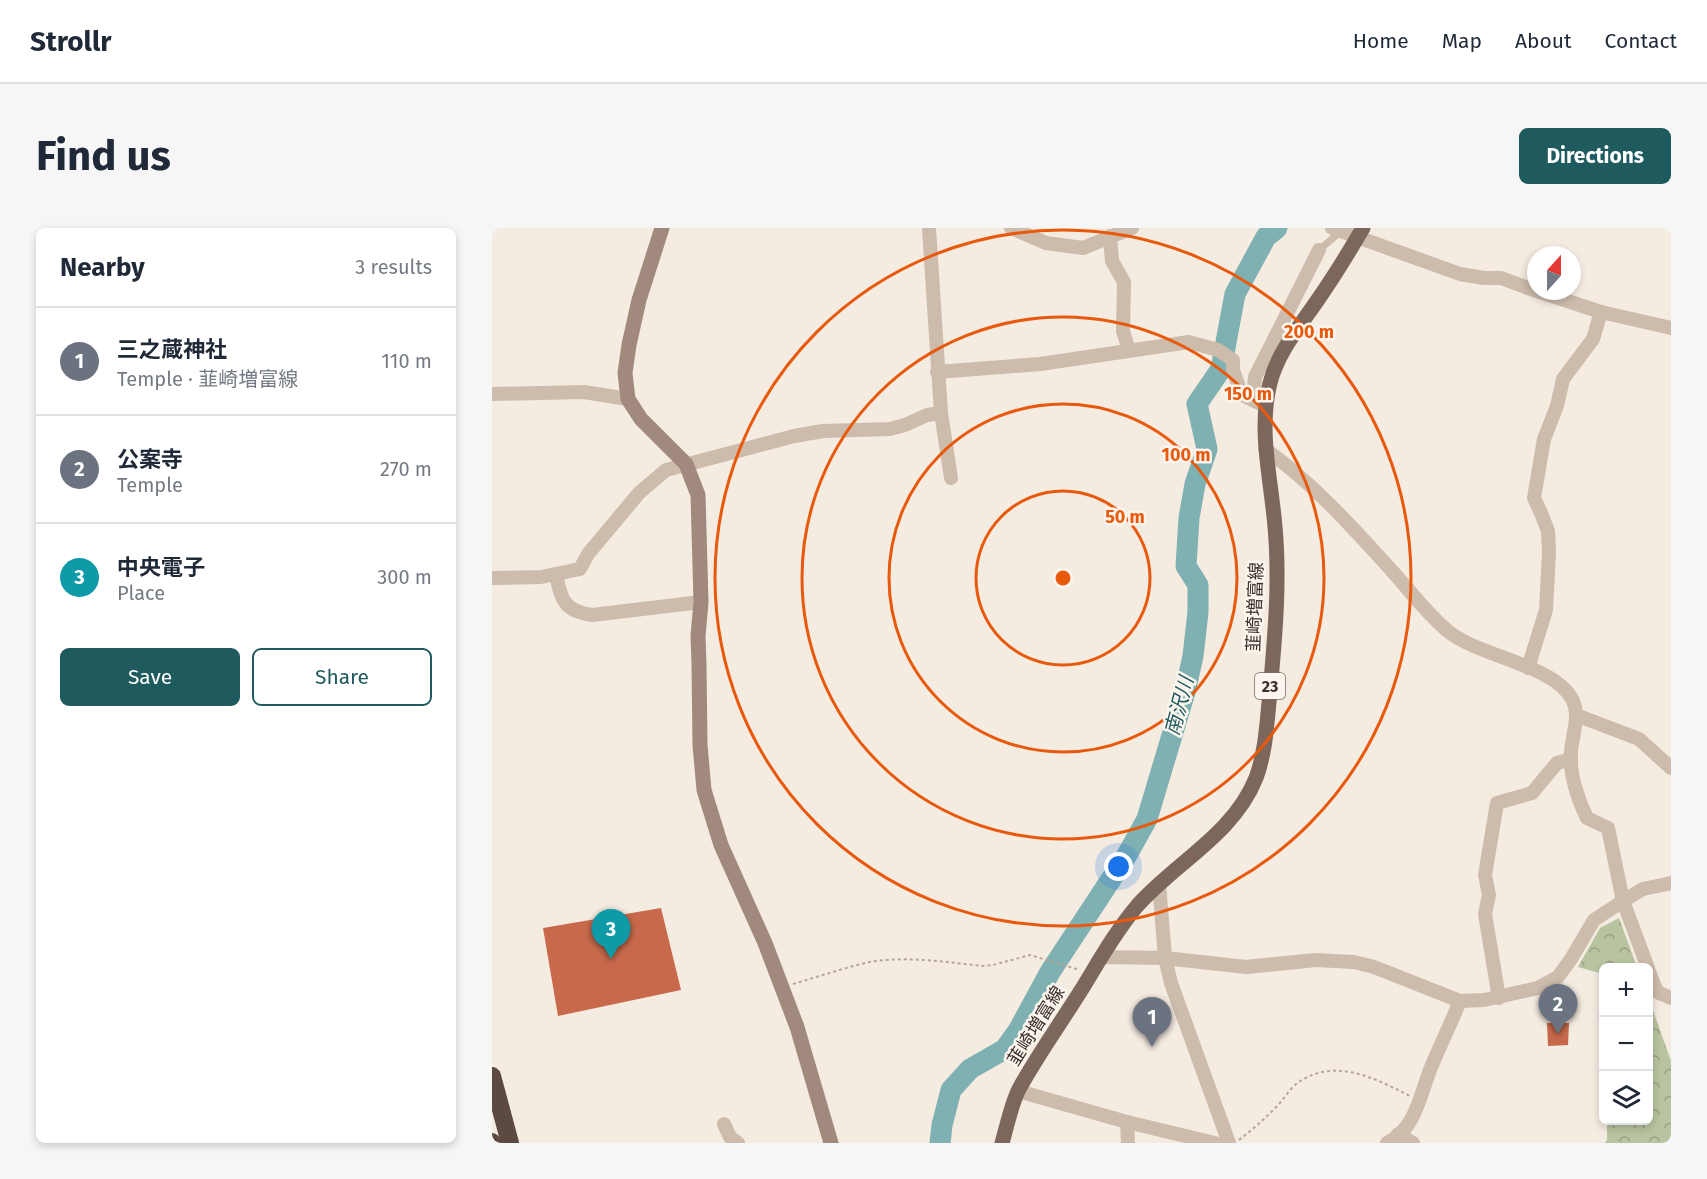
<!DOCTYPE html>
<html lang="en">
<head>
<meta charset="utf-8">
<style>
	body { margin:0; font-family:"Fira Sans","Noto Sans JP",sans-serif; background:#f6f6f7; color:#1f2937 }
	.controls { position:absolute; right:18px; bottom:18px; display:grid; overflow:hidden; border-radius:9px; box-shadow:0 3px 9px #0003 }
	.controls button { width:54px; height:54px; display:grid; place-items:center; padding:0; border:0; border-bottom:2px solid #e0e1e3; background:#fff; color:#1f2937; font:30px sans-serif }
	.compass { position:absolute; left:1035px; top:18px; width:54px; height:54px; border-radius:50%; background:#fff; box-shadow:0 3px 9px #0003; rotate:21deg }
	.you { position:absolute; left:627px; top:639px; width:21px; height:21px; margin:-15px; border:4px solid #fff; border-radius:50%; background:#1a73e8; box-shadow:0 0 0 9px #1a73e833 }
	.badge { display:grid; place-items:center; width:39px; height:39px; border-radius:50%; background:#1f5a5e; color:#fff; font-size:20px; font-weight:700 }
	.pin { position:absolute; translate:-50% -50px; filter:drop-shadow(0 2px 3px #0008) }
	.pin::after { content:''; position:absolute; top:32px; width:21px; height:18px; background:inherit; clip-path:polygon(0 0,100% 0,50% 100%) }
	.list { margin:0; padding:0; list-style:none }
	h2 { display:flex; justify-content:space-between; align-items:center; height:78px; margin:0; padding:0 24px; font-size:26px }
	h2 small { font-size:20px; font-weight:400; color:#747a83 }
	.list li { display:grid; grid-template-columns:39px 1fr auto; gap:18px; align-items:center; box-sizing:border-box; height:108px; padding:0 24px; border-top:2px solid #e0e1e3 }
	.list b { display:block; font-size:22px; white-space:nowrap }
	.list p { margin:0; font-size:20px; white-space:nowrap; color:#747a83 }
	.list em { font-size:20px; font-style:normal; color:#747a83 }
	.actions { display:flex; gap:12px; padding:18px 24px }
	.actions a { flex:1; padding:14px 0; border:2px solid #1f5a5e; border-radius:9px; text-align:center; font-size:21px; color:#1f5a5e }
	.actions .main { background:#1f5a5e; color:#fff }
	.icon { flex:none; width:33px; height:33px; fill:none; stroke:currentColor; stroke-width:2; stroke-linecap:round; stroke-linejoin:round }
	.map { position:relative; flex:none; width:1179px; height:915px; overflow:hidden; border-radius:9px }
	header { display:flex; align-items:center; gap:36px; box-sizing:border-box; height:84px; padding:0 30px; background:#fff; border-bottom:2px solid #e0e1e3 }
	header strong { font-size:28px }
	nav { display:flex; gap:33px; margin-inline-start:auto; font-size:21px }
	.intro { display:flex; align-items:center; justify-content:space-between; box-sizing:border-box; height:144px; padding:0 36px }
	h1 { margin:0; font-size:42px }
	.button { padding:15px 27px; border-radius:9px; background:#1f5a5e; color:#fff; font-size:21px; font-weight:700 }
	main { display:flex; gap:36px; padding:0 36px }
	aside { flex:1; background:#fff; border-radius:9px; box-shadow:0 3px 9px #0003 }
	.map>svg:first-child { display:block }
	.forest { fill:url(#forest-crowns) }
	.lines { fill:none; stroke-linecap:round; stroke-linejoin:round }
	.river { stroke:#7fb0b2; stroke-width:21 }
	.building { fill:#c8694b }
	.path { stroke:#b9a596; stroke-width:2; stroke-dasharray:3 3; stroke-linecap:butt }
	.lane { stroke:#cdbbac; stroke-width:7 }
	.street { stroke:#cdbbac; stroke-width:14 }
	.secondary { stroke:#a18a7d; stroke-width:15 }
	.primary { stroke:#7d675c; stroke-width:15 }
	.highway { stroke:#5c4a42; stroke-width:18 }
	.ring { fill:none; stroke:#e8590c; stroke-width:3 }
	.labels { text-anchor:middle; stroke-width:5; stroke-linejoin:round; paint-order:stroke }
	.shield { fill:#fbf5ee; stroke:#756b66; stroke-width:1.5 }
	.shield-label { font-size:16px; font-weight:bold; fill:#3b302b }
	.street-label { font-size:18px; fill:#3b302b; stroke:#fbf5ee }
	.water-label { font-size:20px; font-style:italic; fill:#1f5a5e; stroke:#fbf5ee }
	.centre { fill:#e8590c; stroke:#fbf5ee; stroke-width:3 }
	.ring-label { font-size:18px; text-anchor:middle; font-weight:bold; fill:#e8590c; stroke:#fbf5ee; stroke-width:5; stroke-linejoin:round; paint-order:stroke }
</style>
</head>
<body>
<header>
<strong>Strollr</strong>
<nav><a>Home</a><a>Map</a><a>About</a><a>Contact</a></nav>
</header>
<div class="intro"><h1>Find us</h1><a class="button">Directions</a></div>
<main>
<aside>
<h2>Nearby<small>3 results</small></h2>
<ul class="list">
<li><span class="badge" style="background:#6b7280">1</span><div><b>三之蔵神社</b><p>Temple · 韮崎増富線</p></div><em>110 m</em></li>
<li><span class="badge" style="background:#6b7280">2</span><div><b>公案寺</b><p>Temple</p></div><em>270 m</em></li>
<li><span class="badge" style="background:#0f9aa8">3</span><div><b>中央電子</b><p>Place</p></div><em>300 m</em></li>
</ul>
<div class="actions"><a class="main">Save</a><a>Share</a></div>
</aside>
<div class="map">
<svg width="1179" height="915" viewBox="0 0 1179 915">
	<defs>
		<pattern id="forest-crowns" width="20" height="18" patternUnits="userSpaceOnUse" patternTransform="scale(1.5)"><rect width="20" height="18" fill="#b8c4a0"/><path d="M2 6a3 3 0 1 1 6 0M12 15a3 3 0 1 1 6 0" fill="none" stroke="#97a083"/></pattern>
	</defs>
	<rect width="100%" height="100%" fill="#f4ebe1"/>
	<g class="forest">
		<polygon points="1127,690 1145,739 1112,740 1111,746 1086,739 1108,700"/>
		<polygon points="1157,771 1179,833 1179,915 1113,915 1115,912 1115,893 1156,892"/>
	</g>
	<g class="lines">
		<polyline class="river" points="448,915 450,897 459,862 478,841 513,821 526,803 558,744 635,627 655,591 693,464 701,428 706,384 706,357 694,338 697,290 703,256 715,221 705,176 729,141 743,66 774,9 785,0"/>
	</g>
	<g class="building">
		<polygon points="169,680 189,762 66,788 51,700"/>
		<polygon points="1055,795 1077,795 1076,817 1056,818"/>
	</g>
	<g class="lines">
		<g class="path">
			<path d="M301,756C325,749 349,741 373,735C408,727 455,734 490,738L501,737L538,727L588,742"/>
			<path d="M747,912C761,901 774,890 786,877C792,871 797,862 804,856C842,828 882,850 918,868"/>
		</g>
		<polyline class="lane" points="827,22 848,4"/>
		<g class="street">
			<polyline points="519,0 554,15 591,20 640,0"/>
			<polyline points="840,0 968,46 992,50 1009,50 1044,63"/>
			<polyline points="618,8 620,33 632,54 631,103 637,122"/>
			<polyline points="1045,63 1109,84 1179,100"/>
			<polyline points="445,144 548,136 697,114 726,122 741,132 741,142 750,167 773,178"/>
			<polyline points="0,166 92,164 136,171"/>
			<polyline points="761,172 763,149 827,22"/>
			<polyline points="449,185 459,250"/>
			<path d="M64,346C69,372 72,383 100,387L209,374"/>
			<polyline points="0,350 49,349 88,341 96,326 147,265 174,242 302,208 331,203 398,201 413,197 435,187 449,185 437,0"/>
			<polyline points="1036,440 1054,382 1057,324 1056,303 1049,285 1042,270 1052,211 1065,178 1071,151 1101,111 1109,84"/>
			<polyline points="1084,487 1147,511 1179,540"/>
			<polyline points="667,655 673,730 679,755 737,915"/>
			<path d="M610,729L673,730L754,739L824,732L862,734L882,739L968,773L992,772L1046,760L1066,749L1079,731L1102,692L1131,673L1116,600L1095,590C1086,572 1077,545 1079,524C1080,507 1089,487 1080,471C1062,437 989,429 957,404C936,387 919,364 901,344C861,300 822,256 773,221"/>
			<polyline points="1156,740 1131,673 1151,661 1179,655"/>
			<polyline points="1156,741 1165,764 1179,770"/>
			<polyline points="1007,770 993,686 997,667 993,647 1005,575 1040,565 1065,535 1079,531"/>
			<polyline points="526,863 635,894 636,915"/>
			<polyline points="635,894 723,915"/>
			<polyline points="232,896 238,909 246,915"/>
			<polyline points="906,906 921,915"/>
			<path d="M895,915C925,900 928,865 940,837C949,816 959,795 968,773"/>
		</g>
		<polyline class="secondary" points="170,0 147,72 137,117 133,145 136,171 149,191 194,236 206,267 209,374 206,408 207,436 208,517 212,562 229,617 273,715 305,799 339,915"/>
		<path class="primary" d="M510,915C515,898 519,877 527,861C545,828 568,796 588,764C606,735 623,704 645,678C684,634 741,607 764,550C774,523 775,493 778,464C783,408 788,354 783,299C779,250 766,203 778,155C786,123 809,97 827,70C843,47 857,24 871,0"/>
		<g class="highway">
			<polyline points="0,848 18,915"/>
			<polyline points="0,914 0,915"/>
		</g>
	</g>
	<g class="ring">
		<circle cx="571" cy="350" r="87"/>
		<circle cx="571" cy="350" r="174"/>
		<circle cx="571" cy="350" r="261"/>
		<circle cx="571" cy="350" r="348"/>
	</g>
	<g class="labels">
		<rect class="shield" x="763" y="445" width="30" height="26" rx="4.5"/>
		<g class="shield-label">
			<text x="778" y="464">23</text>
		</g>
		<g class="street-label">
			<text transform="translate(763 379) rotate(-88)" y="6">韮崎増富線</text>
			<text transform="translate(544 798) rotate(-58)" y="6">韮崎増富線</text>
		</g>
		<g class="water-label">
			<text transform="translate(687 478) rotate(-75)" y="7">南沢川</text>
		</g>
	</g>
	<circle cx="571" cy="350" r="9" class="centre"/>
	<g class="ring-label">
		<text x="817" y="110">200 m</text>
		<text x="756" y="172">150 m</text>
		<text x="694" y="233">100 m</text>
		<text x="633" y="295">50 m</text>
	</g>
</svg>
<div class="controls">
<button>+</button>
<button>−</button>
<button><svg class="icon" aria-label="layers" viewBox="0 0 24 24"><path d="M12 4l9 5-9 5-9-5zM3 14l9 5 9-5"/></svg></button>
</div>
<svg class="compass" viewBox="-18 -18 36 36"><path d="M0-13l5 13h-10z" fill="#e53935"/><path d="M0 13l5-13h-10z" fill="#747a83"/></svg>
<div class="you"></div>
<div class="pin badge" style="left:660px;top:819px;background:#6b7280">1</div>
<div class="pin badge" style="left:1066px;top:806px;background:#6b7280">2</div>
<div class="pin badge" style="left:119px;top:731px;background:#0f9aa8">3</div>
</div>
</main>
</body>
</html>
